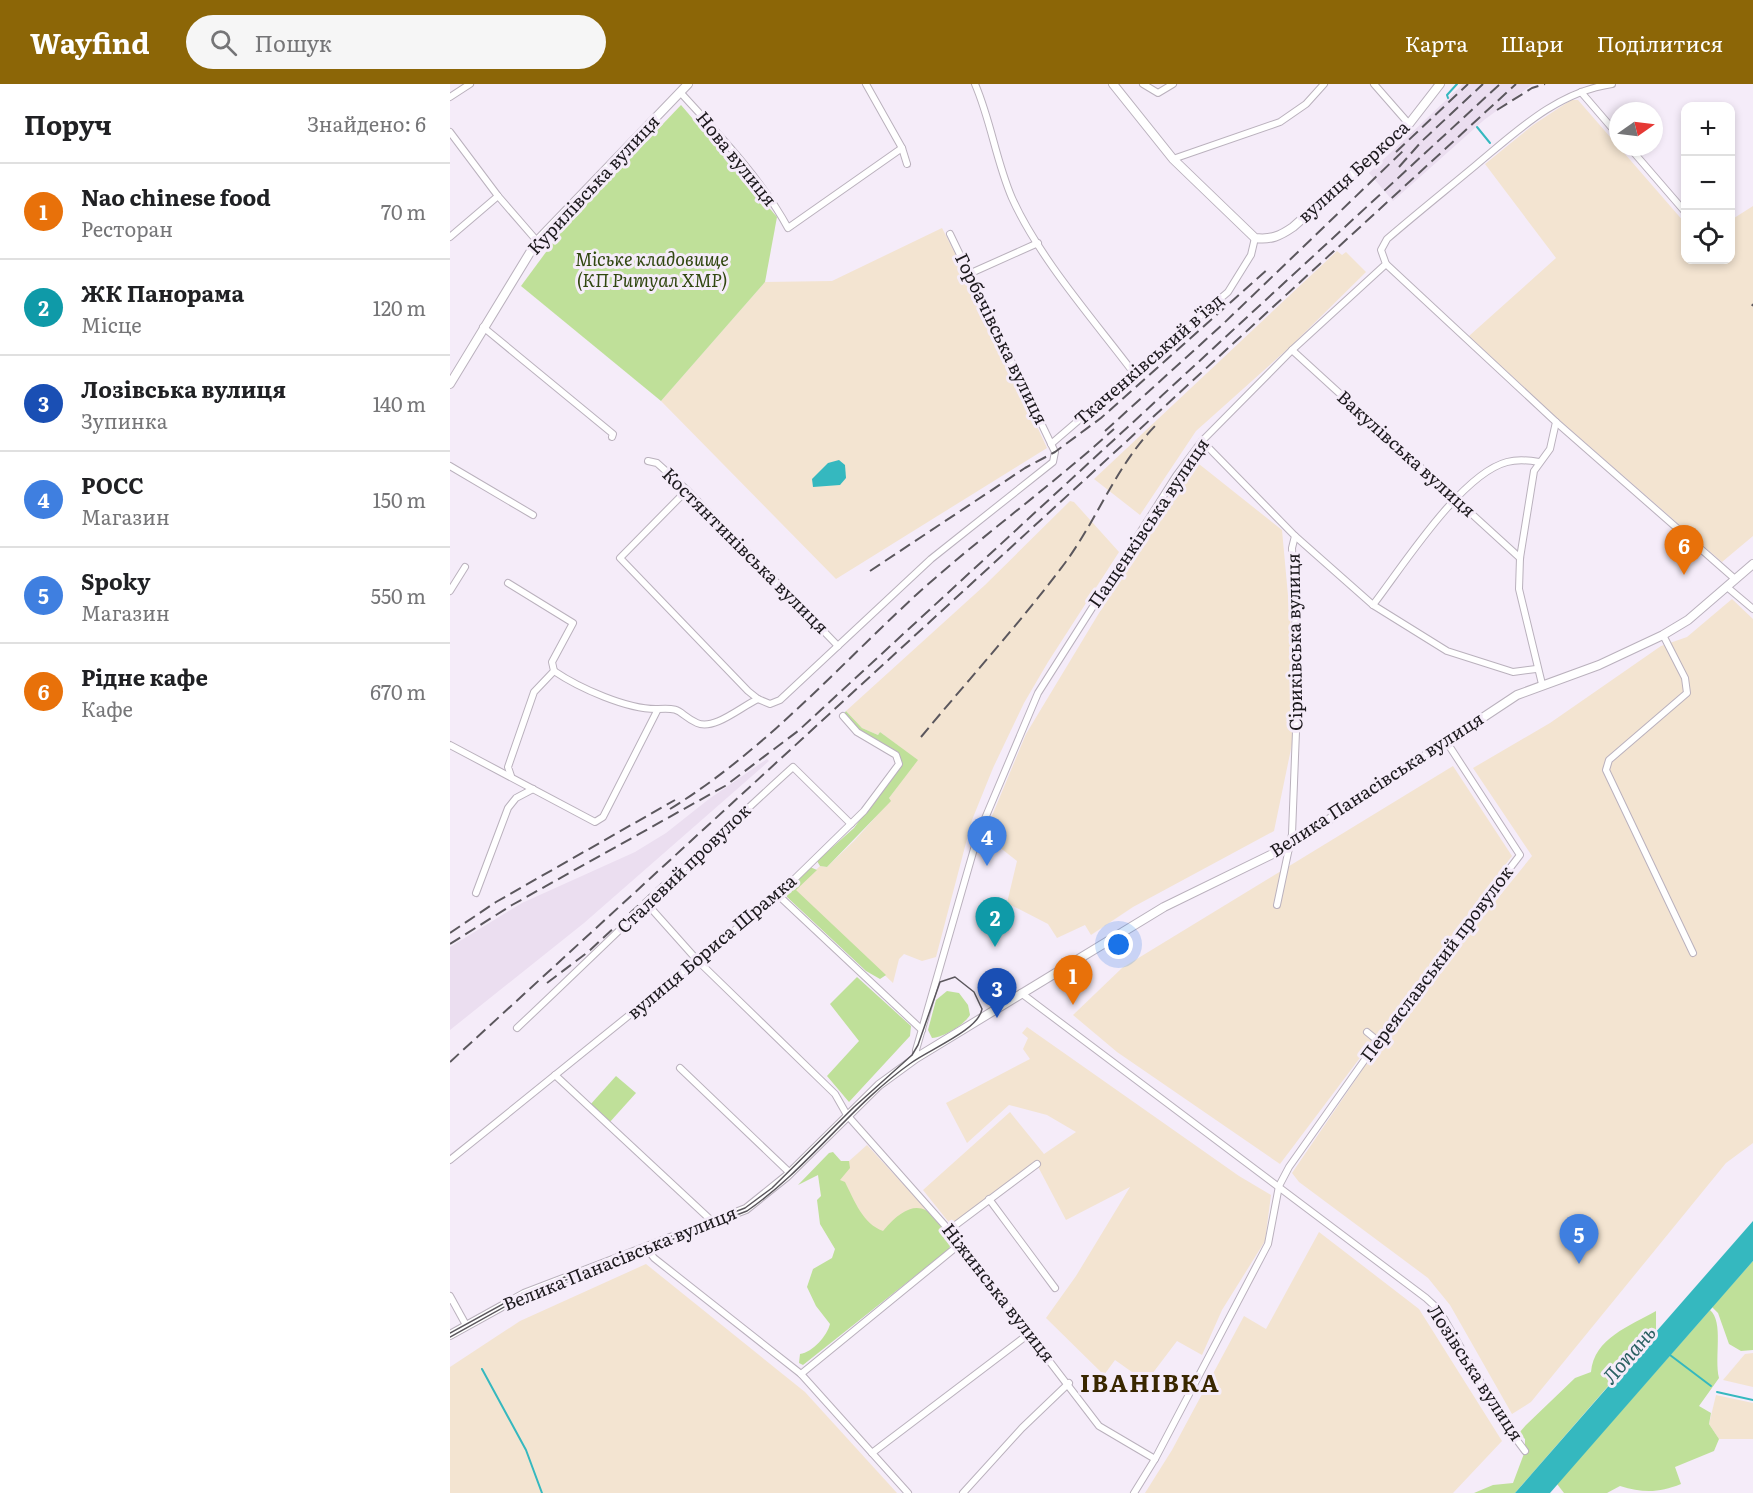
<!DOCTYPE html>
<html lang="uk">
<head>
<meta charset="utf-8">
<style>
	body { margin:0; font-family:Literata,serif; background:#f6f6f6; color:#202124 }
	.controls { position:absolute; right:18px; top:18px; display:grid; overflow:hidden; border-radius:12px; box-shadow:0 3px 9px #0003 }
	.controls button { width:54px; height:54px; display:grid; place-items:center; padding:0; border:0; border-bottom:2px solid #e0e0e0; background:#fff; color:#202124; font:30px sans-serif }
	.compass { position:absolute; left:1159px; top:18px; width:54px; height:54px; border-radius:50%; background:#fff; box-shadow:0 3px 9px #0003; rotate:76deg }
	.you { position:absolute; left:669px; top:861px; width:21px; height:21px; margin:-15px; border:4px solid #fff; border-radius:50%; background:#1a73e8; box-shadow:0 0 0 9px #1a73e833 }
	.badge { display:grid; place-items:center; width:39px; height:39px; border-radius:50%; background:#8c6607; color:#fff; font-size:20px; font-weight:700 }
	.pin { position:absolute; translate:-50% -50px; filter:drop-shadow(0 2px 3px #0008) }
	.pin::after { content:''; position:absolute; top:32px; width:21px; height:18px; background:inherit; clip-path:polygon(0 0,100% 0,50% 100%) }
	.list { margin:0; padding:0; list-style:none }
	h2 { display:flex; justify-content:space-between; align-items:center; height:78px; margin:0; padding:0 24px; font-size:26px }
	h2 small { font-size:20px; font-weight:400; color:#757577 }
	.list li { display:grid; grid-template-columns:39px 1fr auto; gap:18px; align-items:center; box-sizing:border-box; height:96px; padding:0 24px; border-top:2px solid #e0e0e0 }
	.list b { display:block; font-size:22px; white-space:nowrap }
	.list p { margin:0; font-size:20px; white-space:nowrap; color:#757577 }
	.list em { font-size:20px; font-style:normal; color:#757577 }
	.icon { flex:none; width:33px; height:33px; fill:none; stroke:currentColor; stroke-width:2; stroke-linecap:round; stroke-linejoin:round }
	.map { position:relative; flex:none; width:1303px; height:1409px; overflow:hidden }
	header { display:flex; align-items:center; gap:36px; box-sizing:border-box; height:84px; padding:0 30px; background:#8c6607; color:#fff }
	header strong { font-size:28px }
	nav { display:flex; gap:33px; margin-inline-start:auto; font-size:21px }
	.search { width:420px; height:54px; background:#f6f6f6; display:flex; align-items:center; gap:15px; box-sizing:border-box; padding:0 21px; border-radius:33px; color:#757577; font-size:22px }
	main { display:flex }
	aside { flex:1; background:#fff }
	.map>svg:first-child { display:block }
	.built { fill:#ebdef0 }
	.industrial { fill:#f3e4d1 }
	.green { fill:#bfe099 }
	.water { fill:#35b8bf }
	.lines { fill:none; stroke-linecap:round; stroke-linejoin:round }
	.stream { stroke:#35b8bf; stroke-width:2 }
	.minor-casing { stroke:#bab1bd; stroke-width:8 }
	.tertiary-casing { stroke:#bab1bd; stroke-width:10 }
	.secondary-casing { stroke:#bab1bd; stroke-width:10 }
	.minor { stroke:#fff; stroke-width:6 }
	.tertiary { stroke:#fff; stroke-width:8 }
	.secondary { stroke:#fff; stroke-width:8 }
	.tram { stroke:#5b575d; stroke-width:1.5 }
	.rail { stroke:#5b575d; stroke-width:2; stroke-dasharray:12 6; stroke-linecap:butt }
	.labels { text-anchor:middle; stroke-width:6; stroke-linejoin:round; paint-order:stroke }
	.street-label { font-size:18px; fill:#1c191d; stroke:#f5ecf9 }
	.park-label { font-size:18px; font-style:italic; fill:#314710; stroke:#f5ecf9 }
	.water-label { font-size:20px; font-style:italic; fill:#2c6163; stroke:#f5ecf9 }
	.district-label { font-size:24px; font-weight:bold; letter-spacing:1.5px; fill:#392700; stroke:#f5ecf9 }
</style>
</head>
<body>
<header>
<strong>Wayfind</strong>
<div class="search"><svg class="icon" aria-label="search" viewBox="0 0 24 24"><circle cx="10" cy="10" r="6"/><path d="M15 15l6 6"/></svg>Пошук</div>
<nav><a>Карта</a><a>Шари</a><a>Поділитися</a></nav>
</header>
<main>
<aside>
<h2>Поруч<small>Знайдено: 6</small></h2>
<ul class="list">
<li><span class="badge" style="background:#e8710a">1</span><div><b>Nao chinese food</b><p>Ресторан</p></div><em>70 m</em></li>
<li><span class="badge" style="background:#0f9aa8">2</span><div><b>ЖК Панорама</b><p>Місце</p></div><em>120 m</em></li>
<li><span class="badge" style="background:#1a4fb4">3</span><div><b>Лозівська вулиця</b><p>Зупинка</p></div><em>140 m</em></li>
<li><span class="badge" style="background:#3f7fe0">4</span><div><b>РОСС</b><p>Магазин</p></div><em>150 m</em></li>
<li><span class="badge" style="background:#3f7fe0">5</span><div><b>Spoky</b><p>Магазин</p></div><em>550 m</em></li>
<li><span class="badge" style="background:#e8710a">6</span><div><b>Рідне кафе</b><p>Кафе</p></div><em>670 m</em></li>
</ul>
</aside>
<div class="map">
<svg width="1303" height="1409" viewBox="0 0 1303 1409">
	<rect width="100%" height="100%" fill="#f5ecf9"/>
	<g class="built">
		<polygon points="1013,0 1083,0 1034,36 943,117 919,89"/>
		<polygon points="317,675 319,677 134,839 0,946 0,863 72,819 185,768 216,749 259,715"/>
	</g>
	<g class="industrial">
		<polygon points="1121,16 1128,16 1235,139 1236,176 1280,176 1281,136 1303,122 1303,452 1272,478 1106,333 1019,252 1106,174 1035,80 1083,41"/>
		<polygon points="492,144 522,202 597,364 386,495 211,317 315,198 382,197"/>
		<polygon points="887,167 892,171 896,168 916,188 841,262 746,347 690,431 644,395"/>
		<polygon points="749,380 832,446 843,566 842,660 824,747 683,823 641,851 635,841 607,854 598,840 557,819 567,777 534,751 576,650 722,408"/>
		<polygon points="620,417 624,418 669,468 598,578 574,619 543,684 522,736 486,873 472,877 454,870 449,875 443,899 345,806 370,782 377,783 404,757 440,717 439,714 467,676 430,648 428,651 412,644 396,627 535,501"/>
		<polygon points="1282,515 1303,535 1303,1059 1276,1079 1081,1318 1062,1330 1000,1221 978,1194 849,1098 842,1089 932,957 1082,772 1023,684 1100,639 1211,562 1237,553"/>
		<polygon points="1003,682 1062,772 830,1080 667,968 623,931 672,884"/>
		<polygon points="577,943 789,1092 821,1111 815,1157 772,1226 752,1271 727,1257 696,1298 665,1276 654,1291 596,1234 626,1192 680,1103 616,1136 585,1077 501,1141 473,1106 560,1028 594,1070 626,1048 597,1031 559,1021 517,1059 496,1019 580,975 573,965 578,954 572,949"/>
		<polygon points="417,1061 476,1125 429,1168 370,1103"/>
		<polygon points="869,1148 969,1225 1052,1357 1003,1409 695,1409 722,1366 794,1232 816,1245"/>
		<polygon points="196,1180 355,1308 447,1409 0,1409 0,1283 70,1237"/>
		<polygon points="1303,1269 1303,1303 1273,1296 1295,1270"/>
		<polygon points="1266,1311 1303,1319 1303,1355 1269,1355 1259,1340"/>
	</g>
	<g class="green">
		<polygon points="231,21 327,133 315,198 211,317 71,202 113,145"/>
		<polygon points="396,627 412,644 428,651 430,648 468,676 439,714 441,717 377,783 370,782 367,777 404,744 451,679 448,668 408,646 394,630"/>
		<polygon points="360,783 367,786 346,806 436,891 430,895 416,887 337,813 337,806"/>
		<polygon points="407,893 461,942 460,952 399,1018 377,992 409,957 380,920"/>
		<path d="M497,907L509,909L518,921L520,931C514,941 494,953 482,954L478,946L486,916Z"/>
		<polygon points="166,992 186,1009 159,1039 140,1021"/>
		<path d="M383,1068L391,1077H399L400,1084L390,1096L395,1098C404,1116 413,1140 433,1147C463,1111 482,1119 501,1159L499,1165L353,1281L349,1279L350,1270C363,1268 377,1252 380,1240L366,1222L357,1203L363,1185L382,1174L385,1165L370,1140L367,1116L371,1112L368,1091L348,1101L379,1069Z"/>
		<polygon points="1303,1177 1303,1266 1291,1267 1279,1260 1268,1229 1262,1223"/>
		<path d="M1260,1226C1274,1238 1264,1273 1269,1294L1249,1322L1261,1329L1259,1340L1269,1355L1264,1367L1225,1383L1231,1400C1209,1409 1193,1409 1170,1402L1157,1409H1114L1107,1400Z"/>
		<path d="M1206,1227V1247L1065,1409H1024L1043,1401L1063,1399L1075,1367V1355L1069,1349L1076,1341L1125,1294L1141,1288C1144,1254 1180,1242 1206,1227Z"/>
	</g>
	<g class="water">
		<polygon points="389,376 395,381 396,394 390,401 363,403 362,395 378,379"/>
		<polygon points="1303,1137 1303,1177 1100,1409 1065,1409"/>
	</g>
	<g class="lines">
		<g class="stream">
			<polyline points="998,14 997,11 1007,0"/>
			<polyline points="1027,43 1040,59"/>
			<polyline points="1220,1271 1261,1302"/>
			<polyline points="32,1285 76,1366 92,1409"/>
			<polyline points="1267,1308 1303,1316"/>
		</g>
		<defs>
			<g id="minor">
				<polyline points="416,0 452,64 457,80"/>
				<path d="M525,0C541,37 546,77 562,114C589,174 643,235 683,288"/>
				<polyline points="693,0 708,9 723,0"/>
				<polyline points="924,0 959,40"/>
				<path d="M230,8C269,51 310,93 338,144L452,64"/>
				<polyline points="1131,8 1168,51"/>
				<polyline points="0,13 20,0"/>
				<polyline points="0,48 48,112 87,157"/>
				<polyline points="1179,63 1236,129"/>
				<polyline points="723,75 830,38 856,20 874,0"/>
				<polyline points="0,153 48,112"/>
				<polyline points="936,180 1106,338 1100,365 1084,387 1070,474 1069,505 1092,600"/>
				<polyline points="521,189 588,159"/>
				<polyline points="33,243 163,350 162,353"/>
				<polyline points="842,266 1070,474"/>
				<polyline points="1106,338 1285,495"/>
				<polyline points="752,357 845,452 842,464 848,596 842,750 827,821"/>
				<polyline points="601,360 778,208 801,171 805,154"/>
				<polyline points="198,377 207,379 237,406 388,562"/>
				<polyline points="0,382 83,431"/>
				<polyline points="237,406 170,474 298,607 308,615 320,620 330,616 481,475 603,378 605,368 500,150"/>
				<polyline points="845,452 923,521 997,567 1063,588 1086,585"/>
				<polyline points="58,499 123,539 102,578 104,587 84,608 58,683 61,692"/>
				<polyline points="1277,503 1303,525"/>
				<polyline points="0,507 15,483"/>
				<path d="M923,521C953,482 1011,390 1057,378C1068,375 1078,376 1089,378"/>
				<polyline points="1213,551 1235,594 1237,609 1159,676 1156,686 1243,869"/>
				<path d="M104,587C129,604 178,626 208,625"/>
				<path d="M0,661L145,738L153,733L208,625C233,623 228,630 247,639C264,647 292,622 308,615"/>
				<polyline points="26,809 58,724 66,714 83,705"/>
				<polyline points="328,811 472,946"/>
				<polyline points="198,821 248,877 385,1010 397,1031 499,1146 649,1342 705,1375"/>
				<polyline points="571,909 976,1214 989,1226 1055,1340 1075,1367"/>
				<path d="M67,944C159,857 249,768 343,683L401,740"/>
				<polyline points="917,948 928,957"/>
				<path d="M466,974V966L528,751L588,609L726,392L752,357L842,266L936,180L931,166L937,155C966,130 996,106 1026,81C1067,47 1107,8 1162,0"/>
				<polyline points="230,984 340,1089"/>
				<polyline points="105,991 264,1139"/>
				<polyline points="0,1076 328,811 414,727 449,680 446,671 407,648 393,632"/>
				<polyline points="539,1115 605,1204"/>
				<polyline points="499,1146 587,1080"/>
				<polyline points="197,1165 204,1174 351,1290 458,1409"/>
				<polyline points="0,1212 16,1241"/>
				<polyline points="351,1290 510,1160"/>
				<polyline points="422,1369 580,1249"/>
				<polyline points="513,1409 572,1344 619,1299"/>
				<polyline points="684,1409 705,1375 818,1160 829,1102 839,1083 928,957 1070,771 996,657"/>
			</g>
			<g id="tertiary">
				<path d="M663,0L723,75L805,154C821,156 830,152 843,143L959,40L990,0"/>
				<polyline points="0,1251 74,1210 296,1125 337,1092 429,1001 466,974 714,823 839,762 1067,611 1149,581 1213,551 1238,536 1303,480"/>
			</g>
			<polyline id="secondary" points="0,300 87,157 238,0"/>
		</defs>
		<use href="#minor" class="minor-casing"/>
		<use href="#tertiary" class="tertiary-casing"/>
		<use href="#secondary" class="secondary-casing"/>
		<use href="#minor" class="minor"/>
		<use href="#tertiary" class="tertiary"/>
		<use href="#secondary" class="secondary"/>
		<path class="tram" d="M0,1249L73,1209L295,1124L322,1104L404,1023L462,971L468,961L490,898L505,893L524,908L532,925C529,946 478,966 461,979C400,1022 358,1085 297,1127L74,1212L0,1253"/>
		<g class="rail">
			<polyline points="1047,26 1082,4 1095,0"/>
			<polyline points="946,68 1018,0"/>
			<polyline points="949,83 972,57 1033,0"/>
			<polyline points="1302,222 1303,220"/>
			<polyline points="655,347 772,241 954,66"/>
			<polyline points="420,487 575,384 605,368 651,334 818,185"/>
			<path d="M471,653C519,595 570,539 615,479C648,434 666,382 705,342"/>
			<path d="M220,725C314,667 386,585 466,511C530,453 600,403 664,345"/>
			<polyline points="0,849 46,818 225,716"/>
			<polyline points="0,860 62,821 275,702 348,647 1050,0"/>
			<polyline points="97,899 138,868 234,779"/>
			<polyline points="0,978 1066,0"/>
		</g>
	</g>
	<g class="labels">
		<g class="street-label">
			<text transform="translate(286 75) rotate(51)" y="6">Нова вулиця</text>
			<text transform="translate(904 88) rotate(-42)" y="6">вулиця Беркоса</text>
			<text transform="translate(144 101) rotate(-47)" y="6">Курилівська вулиця</text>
			<text transform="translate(551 255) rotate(64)" y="6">Горбачівська вулиця</text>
			<text transform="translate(699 276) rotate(-41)" y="6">Ткаченківський в'їзд</text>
			<text transform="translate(956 370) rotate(42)" y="6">Вакулівська вулиця</text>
			<text transform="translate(699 439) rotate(-56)" y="6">Пащенківська вулиця</text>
			<text transform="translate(295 467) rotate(45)" y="6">Костянтинівська вулиця</text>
			<text transform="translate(845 558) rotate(-91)" y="6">Сіриківська вулиця</text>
			<text transform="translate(927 701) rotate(-33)" y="6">Велика Панасівська вулиця</text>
			<text transform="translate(234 785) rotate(-44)" y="6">Сталевий провулок</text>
			<text transform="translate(262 863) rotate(-40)" y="6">вулиця Бориса Шрамка</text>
			<text transform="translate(987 880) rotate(-53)" y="6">Переяславський провулок</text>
			<text transform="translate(170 1175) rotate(-22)" y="6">Велика Панасівська вулиця</text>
			<text transform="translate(548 1209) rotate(52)" y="6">Ніжинська вулиця</text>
			<text transform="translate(1025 1289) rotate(57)" y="6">Лозівська вулиця</text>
		</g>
		<g class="park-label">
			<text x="202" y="182">Міське кладовище<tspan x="202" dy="21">(КП Ритуал ХМР)</tspan></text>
		</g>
		<g class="water-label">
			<text transform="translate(1179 1271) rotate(-49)" y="7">Лопань</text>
		</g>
		<g class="district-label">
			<text x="700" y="1308">ІВАНІВКА</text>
		</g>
	</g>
</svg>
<div class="controls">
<button>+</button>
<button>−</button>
<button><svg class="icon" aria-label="locate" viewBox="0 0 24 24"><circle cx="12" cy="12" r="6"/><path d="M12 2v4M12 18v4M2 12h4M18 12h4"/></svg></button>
</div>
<svg class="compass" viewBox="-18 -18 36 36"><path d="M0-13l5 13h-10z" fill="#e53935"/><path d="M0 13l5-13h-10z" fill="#757577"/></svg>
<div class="you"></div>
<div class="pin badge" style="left:623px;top:921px;background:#e8710a">1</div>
<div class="pin badge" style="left:545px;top:863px;background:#0f9aa8">2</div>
<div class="pin badge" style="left:547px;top:934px;background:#1a4fb4">3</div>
<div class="pin badge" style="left:537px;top:782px;background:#3f7fe0">4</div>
<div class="pin badge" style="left:1129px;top:1180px;background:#3f7fe0">5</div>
<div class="pin badge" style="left:1234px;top:491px;background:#e8710a">6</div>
</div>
</main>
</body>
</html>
